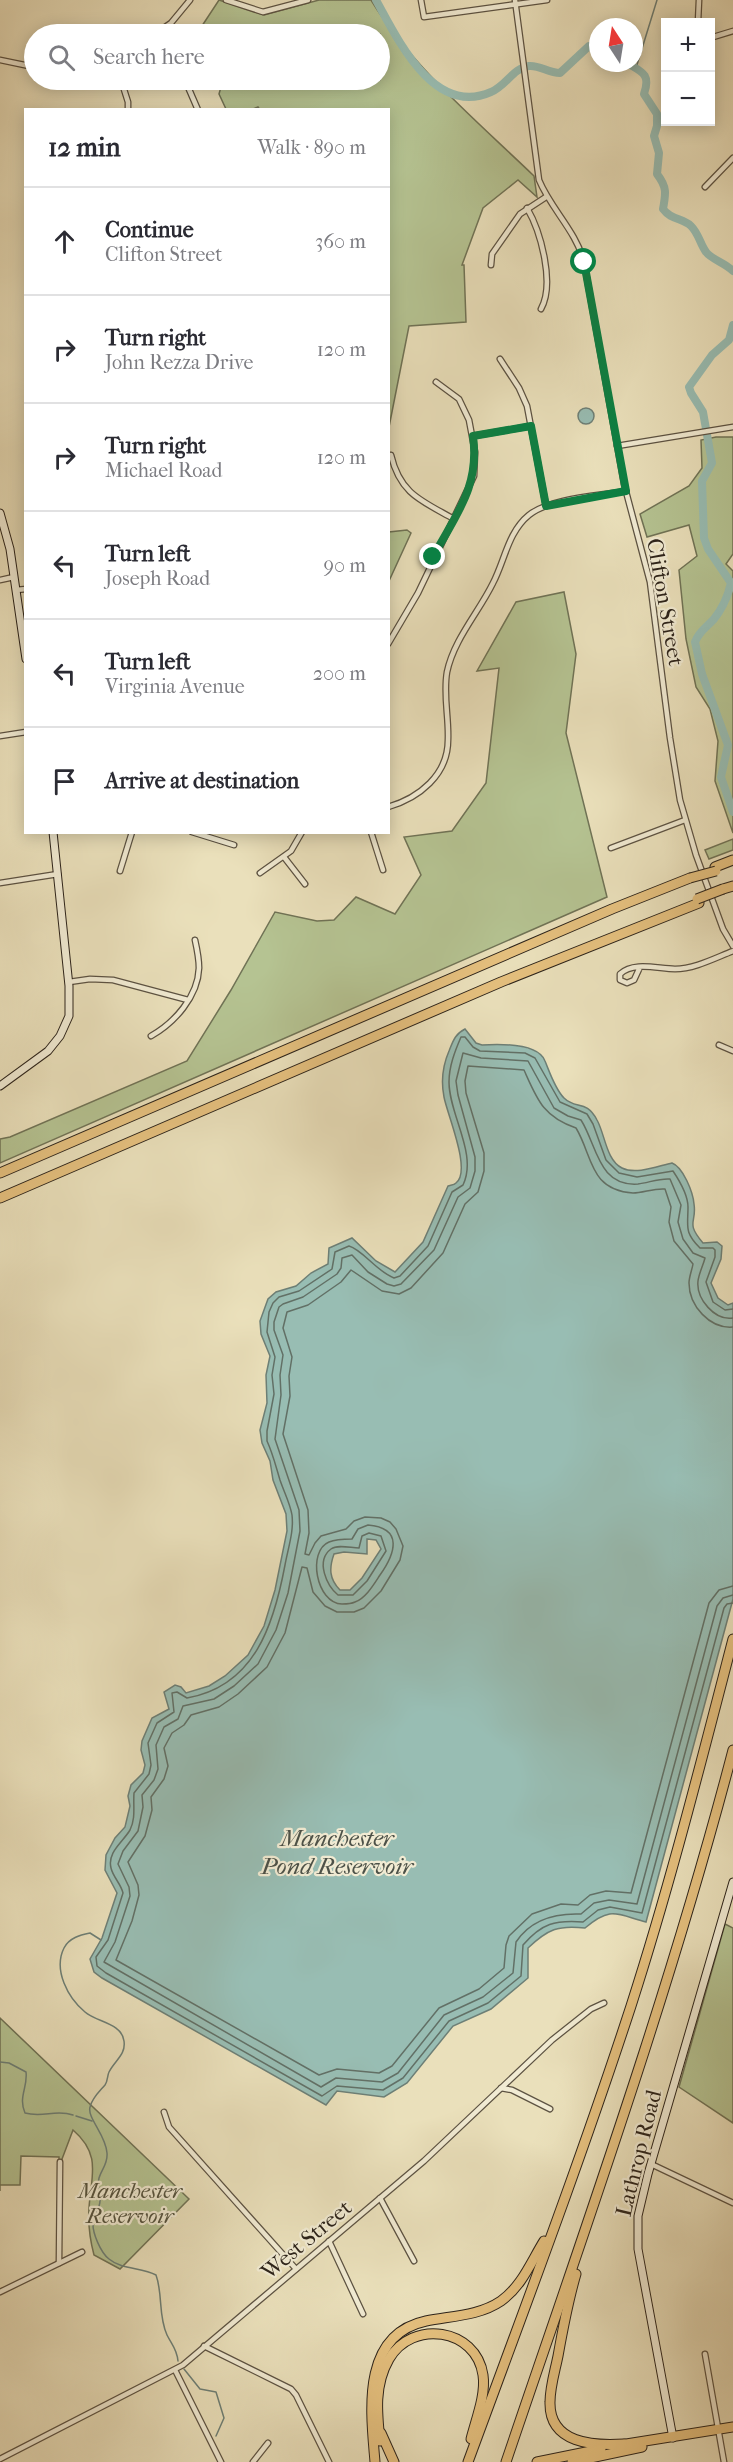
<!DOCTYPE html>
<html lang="en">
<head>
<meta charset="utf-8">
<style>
	body { margin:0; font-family:"IM FELL French Canon",serif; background:#f7f7f7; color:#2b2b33 }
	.controls { position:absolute; right:18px; top:18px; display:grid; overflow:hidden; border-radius:0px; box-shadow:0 3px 15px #0003 }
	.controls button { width:54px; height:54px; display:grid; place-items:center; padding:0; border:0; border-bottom:2px solid #e1e1e2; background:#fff; color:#2b2b33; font:30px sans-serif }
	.compass { position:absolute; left:589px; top:18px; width:54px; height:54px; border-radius:50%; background:#fff; box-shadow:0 3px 15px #0003; rotate:348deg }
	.stop { position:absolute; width:18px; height:18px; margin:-14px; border:4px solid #0b8043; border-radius:50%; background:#fff }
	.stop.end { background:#0b8043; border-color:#fff; box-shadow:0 2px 6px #0008 }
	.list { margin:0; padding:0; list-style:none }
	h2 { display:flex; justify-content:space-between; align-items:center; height:78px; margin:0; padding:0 24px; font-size:26px }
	h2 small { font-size:20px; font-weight:400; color:#7c7c81 }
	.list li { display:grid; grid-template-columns:39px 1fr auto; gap:18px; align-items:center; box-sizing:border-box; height:108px; padding:0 24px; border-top:2px solid #e1e1e2 }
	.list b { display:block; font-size:22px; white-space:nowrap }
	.list p { margin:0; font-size:20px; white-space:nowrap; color:#7c7c81 }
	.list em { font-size:20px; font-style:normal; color:#7c7c81 }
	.icon { flex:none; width:33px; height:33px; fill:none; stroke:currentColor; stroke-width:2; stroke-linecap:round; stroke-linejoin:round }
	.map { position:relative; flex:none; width:733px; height:2462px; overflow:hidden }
	.search { position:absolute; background:#fff; box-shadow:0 3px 15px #0003; left:24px; top:24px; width:366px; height:66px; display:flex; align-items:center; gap:15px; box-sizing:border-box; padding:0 21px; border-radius:33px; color:#7c7c81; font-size:22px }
	.panel { position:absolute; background:#fff; box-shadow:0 3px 15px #0003; left:24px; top:108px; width:366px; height:726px; border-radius:0px }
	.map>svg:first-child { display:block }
	.green { fill:#b5c392; stroke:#707356; stroke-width:1.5 }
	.water { fill:#98bdb3; stroke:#6d7f76; stroke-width:1.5; fill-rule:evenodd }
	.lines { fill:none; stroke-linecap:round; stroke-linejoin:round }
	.shore { stroke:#627066; stroke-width:1.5 }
	.stream { stroke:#6d7f76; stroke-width:1.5 }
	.river { stroke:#98bdb3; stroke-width:8 }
	.street-casing { stroke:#5c5242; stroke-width:7 }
	.secondary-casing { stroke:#2c231a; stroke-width:9 }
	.highway-casing { stroke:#2c231a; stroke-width:11 }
	.street { stroke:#f1ebd3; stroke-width:4.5 }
	.secondary { stroke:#f1ebd3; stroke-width:7 }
	.highway { stroke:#e5c07e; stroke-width:9 }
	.highway-bridge-casing { stroke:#2c231a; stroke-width:11; stroke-linecap:butt }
	.highway-bridge { stroke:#e5c07e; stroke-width:9 }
	.route { stroke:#0b8043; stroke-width:8 }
	.labels { text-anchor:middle; stroke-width:4.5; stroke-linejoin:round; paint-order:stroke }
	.street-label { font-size:22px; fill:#2c231a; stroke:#f1ebd3 }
	.park-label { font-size:22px; font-style:italic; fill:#55533e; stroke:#f1ebd3 }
	.water-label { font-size:24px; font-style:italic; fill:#4c5148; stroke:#f1ebd3 }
</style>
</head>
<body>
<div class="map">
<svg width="733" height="2462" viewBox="0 0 733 2462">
	<rect width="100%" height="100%" fill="#eae0bb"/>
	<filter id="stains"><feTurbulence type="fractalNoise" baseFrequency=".00333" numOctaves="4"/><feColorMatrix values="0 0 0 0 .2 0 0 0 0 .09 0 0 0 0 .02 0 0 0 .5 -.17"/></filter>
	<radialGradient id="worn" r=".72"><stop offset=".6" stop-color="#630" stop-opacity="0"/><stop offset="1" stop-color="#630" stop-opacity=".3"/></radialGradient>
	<g class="green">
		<path d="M219,0L264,15L319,0H371C413,68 477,121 534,176L537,197L518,180L483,208L462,265H464L466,322L409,326L389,427L388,110H260L258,107L253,109H226L219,94L223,80H380V34H200L198,32Z"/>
		<polygon points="716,437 733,437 733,554 726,564 733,571 733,833 715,781 718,741 710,709 696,687 686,639 679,570 697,556 689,525 647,537 640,514 689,486 702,468 701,440"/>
		<polygon points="407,530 411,533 389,581 389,532"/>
		<polygon points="564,592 576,654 566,733 607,897 0,1163 0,1139 10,1137 187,1061 231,990 275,912 317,921 334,920 356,897 395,914 421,875 404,837 452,831 486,783 499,668 477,671 516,602"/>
		<polygon points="733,839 733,850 709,859 705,850"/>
		<polygon points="725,1924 733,1928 733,2123 679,2087"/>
		<path d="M0,2018L189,2199L120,2269L94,2255C90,2240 88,2223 89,2208C91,2176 102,2155 73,2130L59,2167V2157L21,2156L20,2185H0V2191Z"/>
	</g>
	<g class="water">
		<circle cx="586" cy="416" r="8"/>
		<path d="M465,1029L476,1043L482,1045C499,1044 538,1043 545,1061C550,1073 555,1089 564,1098C576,1110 586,1099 597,1120C605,1134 606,1160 622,1168C636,1175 658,1166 672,1163C683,1167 693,1192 694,1204C697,1223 685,1222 703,1243L717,1242L722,1246L721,1259L711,1283L718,1298L728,1305L733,1303V1599L646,1922C616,1914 611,1906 585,1928C558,1925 548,1929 528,1948V1978L491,2009L453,2026L407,2083L384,2097L337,2091L326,2105L102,1978L94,1972L90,1959L102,1938L117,1893L105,1870L106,1855L115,1838L125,1827L130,1806L128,1796L131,1785L143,1773L145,1765L141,1750L142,1741L152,1718L169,1709L164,1692L175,1685L181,1687L186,1693L209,1686L225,1676L248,1655L264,1626L275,1590L287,1531L286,1514L273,1480L270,1461L262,1443L260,1430L267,1403L266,1375L270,1356L261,1334L260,1321L268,1299L276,1292L296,1286L311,1273L328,1264L329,1248L352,1238L376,1261L395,1272L423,1242L448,1186C451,1185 454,1185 456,1183C472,1171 447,1114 444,1097C441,1082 443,1065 449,1051C453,1041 455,1034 465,1029ZM367,1539L376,1540L381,1549L362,1578L350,1590H340C329,1579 329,1568 334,1554L344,1552L367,1554Z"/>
	</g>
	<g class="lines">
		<g class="shore">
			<path d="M733,1309L725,1310L713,1302L706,1282L715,1257V1250L713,1248H700C684,1232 688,1227 688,1207C688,1196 679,1180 673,1171L637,1177L619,1173L606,1160L593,1124L587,1114L560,1102L535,1058L525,1053L480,1051L473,1047L465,1037H461C455,1051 449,1066 449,1082C449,1115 478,1154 463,1185L452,1192L428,1246L400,1276L394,1278C376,1271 363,1250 349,1246L335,1252L332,1269L299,1291L279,1297L273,1303L269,1312L267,1332L275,1357L272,1375L274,1394L267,1431V1441C273,1454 276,1467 280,1480C284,1492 290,1503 292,1515C294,1532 288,1548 285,1565C274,1624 255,1686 187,1698L177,1692L172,1693L174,1712L157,1723L148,1743L151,1765L149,1774L134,1793C133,1806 136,1818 130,1830C123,1842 107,1852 111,1868C113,1877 121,1884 123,1893L108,1940L96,1957L97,1966L106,1973L322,2096L337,2086L383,2090L403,2078L449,2021L488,2003L521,1976L523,1945C542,1923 555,1920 583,1922L598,1910L610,1907L642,1913L724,1608L727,1604L733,1603"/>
			<path d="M733,1318C715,1321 696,1299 698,1281C699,1273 703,1266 705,1258L693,1253L683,1239L678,1222L681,1205L670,1179C659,1178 648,1183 638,1184C598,1187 597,1145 581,1120L568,1116L554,1108L528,1061L481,1058L463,1053L456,1081L458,1095L475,1157V1171L470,1188L458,1197L434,1250L401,1284L394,1286L387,1284L368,1272L352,1255L342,1258L341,1268L337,1274L303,1297L283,1304L279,1307L274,1322V1330L283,1355L280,1375L281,1395L275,1439L299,1510L300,1531L288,1593L276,1630L258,1664L234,1686L214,1699L183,1706L178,1719L164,1727L156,1745L158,1769L154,1780L142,1795L143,1807L138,1831L123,1851L118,1864L129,1887L130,1896L115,1942L104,1962L321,2087L336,2078L382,2082L398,2073L444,2015L483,1997L513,1973L516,1942C531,1919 555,1913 581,1914L594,1903L609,1900L637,1904L717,1606L723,1598L733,1595"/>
			<path d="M733,1327C710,1329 689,1306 689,1283C689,1277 692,1270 693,1264L674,1241L669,1222L671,1207L665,1189C654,1188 643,1193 633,1193C589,1190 593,1156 576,1128C543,1117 537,1099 524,1070L468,1066L465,1081L466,1093L484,1153V1171L478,1192L465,1204L443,1253L411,1288L399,1294L382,1291L351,1270L341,1282L308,1305L287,1312L283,1328L292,1357L289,1376L290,1396L283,1434L308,1510L309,1533L305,1554L309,1555L315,1543L321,1536L346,1529L354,1521L365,1517L381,1518L390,1522L396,1529L403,1546L400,1560L381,1591L364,1608L354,1612H337L325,1606L313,1592L307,1568L302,1567L285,1633L267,1667L238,1694L219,1707L191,1715L184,1725L172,1733L164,1748L168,1766L164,1779L151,1797L152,1810L145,1836L128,1862L138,1885L139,1895L132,1921L116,1960L319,2075L337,2069L379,2073L392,2066L439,2008L479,1989L504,1968L506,1945L509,1936L532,1914L561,1904L578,1905L590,1895L606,1891L631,1893L709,1603L719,1590L733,1586"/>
			<path d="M368,1525C404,1528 395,1554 380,1575C374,1584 366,1598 355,1602C351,1604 346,1604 342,1604C316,1603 307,1551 329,1542C336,1539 345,1539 352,1539L358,1529Z"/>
			<path d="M369,1533L381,1536L386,1551L367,1581L353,1595H338C327,1586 315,1561 331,1549C338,1544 351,1548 359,1548L362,1536Z"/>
		</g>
		<g class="stream">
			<polyline points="636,68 657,0"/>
			<path d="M101,1940L90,1933C80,1935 69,1938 64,1948C53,1970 68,1998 85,2012C96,2022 122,2023 124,2041C126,2055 115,2060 109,2072C107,2076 108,2081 105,2085C99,2092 92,2098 90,2107C87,2118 106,2135 107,2153C108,2164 102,2168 99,2178C97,2186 100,2193 100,2201C100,2208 94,2215 93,2222C92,2233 101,2253 109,2259C122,2270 142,2267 156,2275C163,2294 158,2316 167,2335C172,2345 177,2349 178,2361"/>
			<path d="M0,2062L9,2063L26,2072C28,2087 18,2097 25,2113C43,2118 56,2109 73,2115"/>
			<polyline points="76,2116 92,2121"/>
			<polyline points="184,2369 200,2389 216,2392 224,2418 216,2436"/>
		</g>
		<g class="river">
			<path d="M376,0C398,40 434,117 491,92C506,86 513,68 529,66C540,65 548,73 560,73L589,46L598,49"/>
			<path d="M627,63C642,72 651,74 644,94L657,114V126L654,136L659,153L657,174C667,187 666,193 663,209C671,220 683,218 691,226C699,234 700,244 706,252C711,259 725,263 733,271"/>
			<path d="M733,325L729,340L712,355L689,387L691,393L703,412L712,463L702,481L704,538L708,549L731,583C728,596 723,608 714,619C707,627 699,631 695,642L702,674L728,745L721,777L733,812"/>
		</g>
		<defs>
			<g id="street">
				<polyline points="226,0 263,12 308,0"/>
				<polyline points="421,0 424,17 547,0"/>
				<path d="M515,0L539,180C551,209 576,231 584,262L624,484L650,582L670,738L680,800L696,855L723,929L733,946"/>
				<polyline points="698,22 699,0"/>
				<polyline points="155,34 171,23 190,0"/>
				<polyline points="710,38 733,31"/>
				<polyline points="0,60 34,67"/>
				<polyline points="121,80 128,102 128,110"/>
				<polyline points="185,80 198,110"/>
				<polyline points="705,187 733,158"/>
				<path d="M527,208C541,232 555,284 541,309"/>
				<polyline points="491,265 492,254 520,214 546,197"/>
				<polyline points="500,359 519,388 527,406 546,506"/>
				<polyline points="473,436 531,426"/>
				<polyline points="617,446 733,427"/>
				<path d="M391,455C400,494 422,501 454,519"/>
				<polyline points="0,580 14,577"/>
				<polyline points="16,590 26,589"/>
				<polyline points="388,644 418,593 474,476 475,452 469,420 459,399 436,382"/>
				<polyline points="0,736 26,732"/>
				<path d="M388,807C419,798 448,775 448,740C449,717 443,695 447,672C454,639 479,612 493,583C505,560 508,532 529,515C550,498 599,496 626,491"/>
				<polyline points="192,832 234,845"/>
				<polyline points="371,832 383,870"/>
				<polyline points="611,848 685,820"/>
				<polyline points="284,857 305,884"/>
				<polyline points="120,871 132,832"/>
				<polyline points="260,873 291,851 302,832"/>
				<polyline points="0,883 58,874"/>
				<path d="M640,967L634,980L627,983L620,980V974C634,961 658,969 675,969C694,969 715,958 733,951"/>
				<polyline points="69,982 90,979 113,980 188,1000"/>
				<path d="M151,1036C174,1023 198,997 199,968C199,959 197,949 195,940"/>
				<polyline points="719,1045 733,1051"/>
				<polyline points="501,2088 512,2090 550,2109"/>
				<polyline points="164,2112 169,2127 296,2269"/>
				<polyline points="651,2164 733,2203"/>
				<polyline points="380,2198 414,2261"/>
				<polyline points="329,2241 363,2314"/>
				<polyline points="59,2263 60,2162"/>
				<polyline points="0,2292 82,2252"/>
				<polyline points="204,2346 291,2389 296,2395 329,2462"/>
				<polyline points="705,2354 724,2462"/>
				<polyline points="175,2370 221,2462"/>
				<polyline points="0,2459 183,2365 424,2161 552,2040 591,2009 604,2003"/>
				<polyline points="253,2462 268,2443"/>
			</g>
			<g id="secondary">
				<polyline points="0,513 10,549 26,659"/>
				<polyline points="0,1086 48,1051 60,1036 69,1016 69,986 53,832"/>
				<polyline points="673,2438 638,2249 638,2216 648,2174 733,1882"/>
			</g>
			<g id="highway">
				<polyline points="715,867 733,860"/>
				<polyline points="723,889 733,886"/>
				<polyline points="0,1173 612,909 690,878"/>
				<polyline points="0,1198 501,982 699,903"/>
				<path d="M576,2274C568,2301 563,2328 558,2356C555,2371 550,2387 550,2402C549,2444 594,2446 624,2444"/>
				<polyline points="381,2433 394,2462"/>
				<path d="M380,2441C377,2413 374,2385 389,2359C412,2319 476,2328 483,2375C486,2395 476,2419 471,2439"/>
				<polyline points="620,2445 733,2427"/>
				<path d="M375,2462C371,2413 360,2335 426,2321C451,2316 479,2316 501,2301C522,2286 531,2262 544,2241"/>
				<path d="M468,2462C524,2310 581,2159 631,2006C670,1885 701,1762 733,1639"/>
				<path d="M506,2462C586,2226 670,1991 733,1750"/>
				<polyline points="537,2462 601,2449"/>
				<polyline points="572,2462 642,2447"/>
			</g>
		</defs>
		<use href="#street" class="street-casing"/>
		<use href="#secondary" class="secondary-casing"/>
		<use href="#highway" class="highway-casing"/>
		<use href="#street" class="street"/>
		<use href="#secondary" class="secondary"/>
		<use href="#highway" class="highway"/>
		<defs>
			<g id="highway-bridge">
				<polyline points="690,878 716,871"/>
				<polyline points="697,899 723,889"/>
			</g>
		</defs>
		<use href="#highway-bridge" class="highway-bridge-casing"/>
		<use href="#highway-bridge" class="highway-bridge"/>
	</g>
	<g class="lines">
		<path class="route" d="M433,557C456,514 480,487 473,436L531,426L546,506L626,491L584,262"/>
	</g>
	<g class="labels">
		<g class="street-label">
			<text transform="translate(666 602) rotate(80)" y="8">Clifton Street</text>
			<text transform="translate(638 2153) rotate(-76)" y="8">Lathrop Road</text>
			<text transform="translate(306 2239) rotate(-40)" y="8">West Street</text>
		</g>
		<g class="park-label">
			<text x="130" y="2198">Manchester<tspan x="130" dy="25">Reservoir</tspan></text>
		</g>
		<g class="water-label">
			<text x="337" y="1846">Manchester<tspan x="337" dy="28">Pond Reservoir</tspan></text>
		</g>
	</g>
	<rect width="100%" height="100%" filter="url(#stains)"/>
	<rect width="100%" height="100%" fill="url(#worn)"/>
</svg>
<div class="controls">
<button>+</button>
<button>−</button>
</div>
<svg class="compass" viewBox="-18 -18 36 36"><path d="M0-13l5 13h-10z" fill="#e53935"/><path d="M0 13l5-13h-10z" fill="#7c7c81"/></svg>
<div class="stop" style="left:584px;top:262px"></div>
<div class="stop end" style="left:433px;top:557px"></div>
<div class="search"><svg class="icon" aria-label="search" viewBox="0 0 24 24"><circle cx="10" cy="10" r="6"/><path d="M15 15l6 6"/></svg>Search here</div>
<section class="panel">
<h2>12 min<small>Walk · 890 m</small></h2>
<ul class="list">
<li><svg class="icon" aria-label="ahead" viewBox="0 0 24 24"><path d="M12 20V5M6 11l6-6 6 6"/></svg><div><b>Continue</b><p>Clifton Street</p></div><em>360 m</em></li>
<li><svg class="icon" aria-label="right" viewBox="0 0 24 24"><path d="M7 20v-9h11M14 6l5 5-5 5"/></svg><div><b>Turn right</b><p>John Rezza Drive</p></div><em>120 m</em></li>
<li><svg class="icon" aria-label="right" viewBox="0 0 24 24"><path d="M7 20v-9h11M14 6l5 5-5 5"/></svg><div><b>Turn right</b><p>Michael Road</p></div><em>120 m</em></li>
<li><svg class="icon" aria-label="left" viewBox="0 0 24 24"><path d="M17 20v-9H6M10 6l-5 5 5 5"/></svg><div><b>Turn left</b><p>Joseph Road</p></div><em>90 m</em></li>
<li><svg class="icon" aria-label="left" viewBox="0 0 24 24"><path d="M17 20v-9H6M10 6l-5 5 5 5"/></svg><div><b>Turn left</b><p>Virginia Avenue</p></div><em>200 m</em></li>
<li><svg class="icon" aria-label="arrive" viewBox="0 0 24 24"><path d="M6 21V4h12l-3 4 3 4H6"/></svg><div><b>Arrive at destination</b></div></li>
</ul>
</section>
</div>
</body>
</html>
